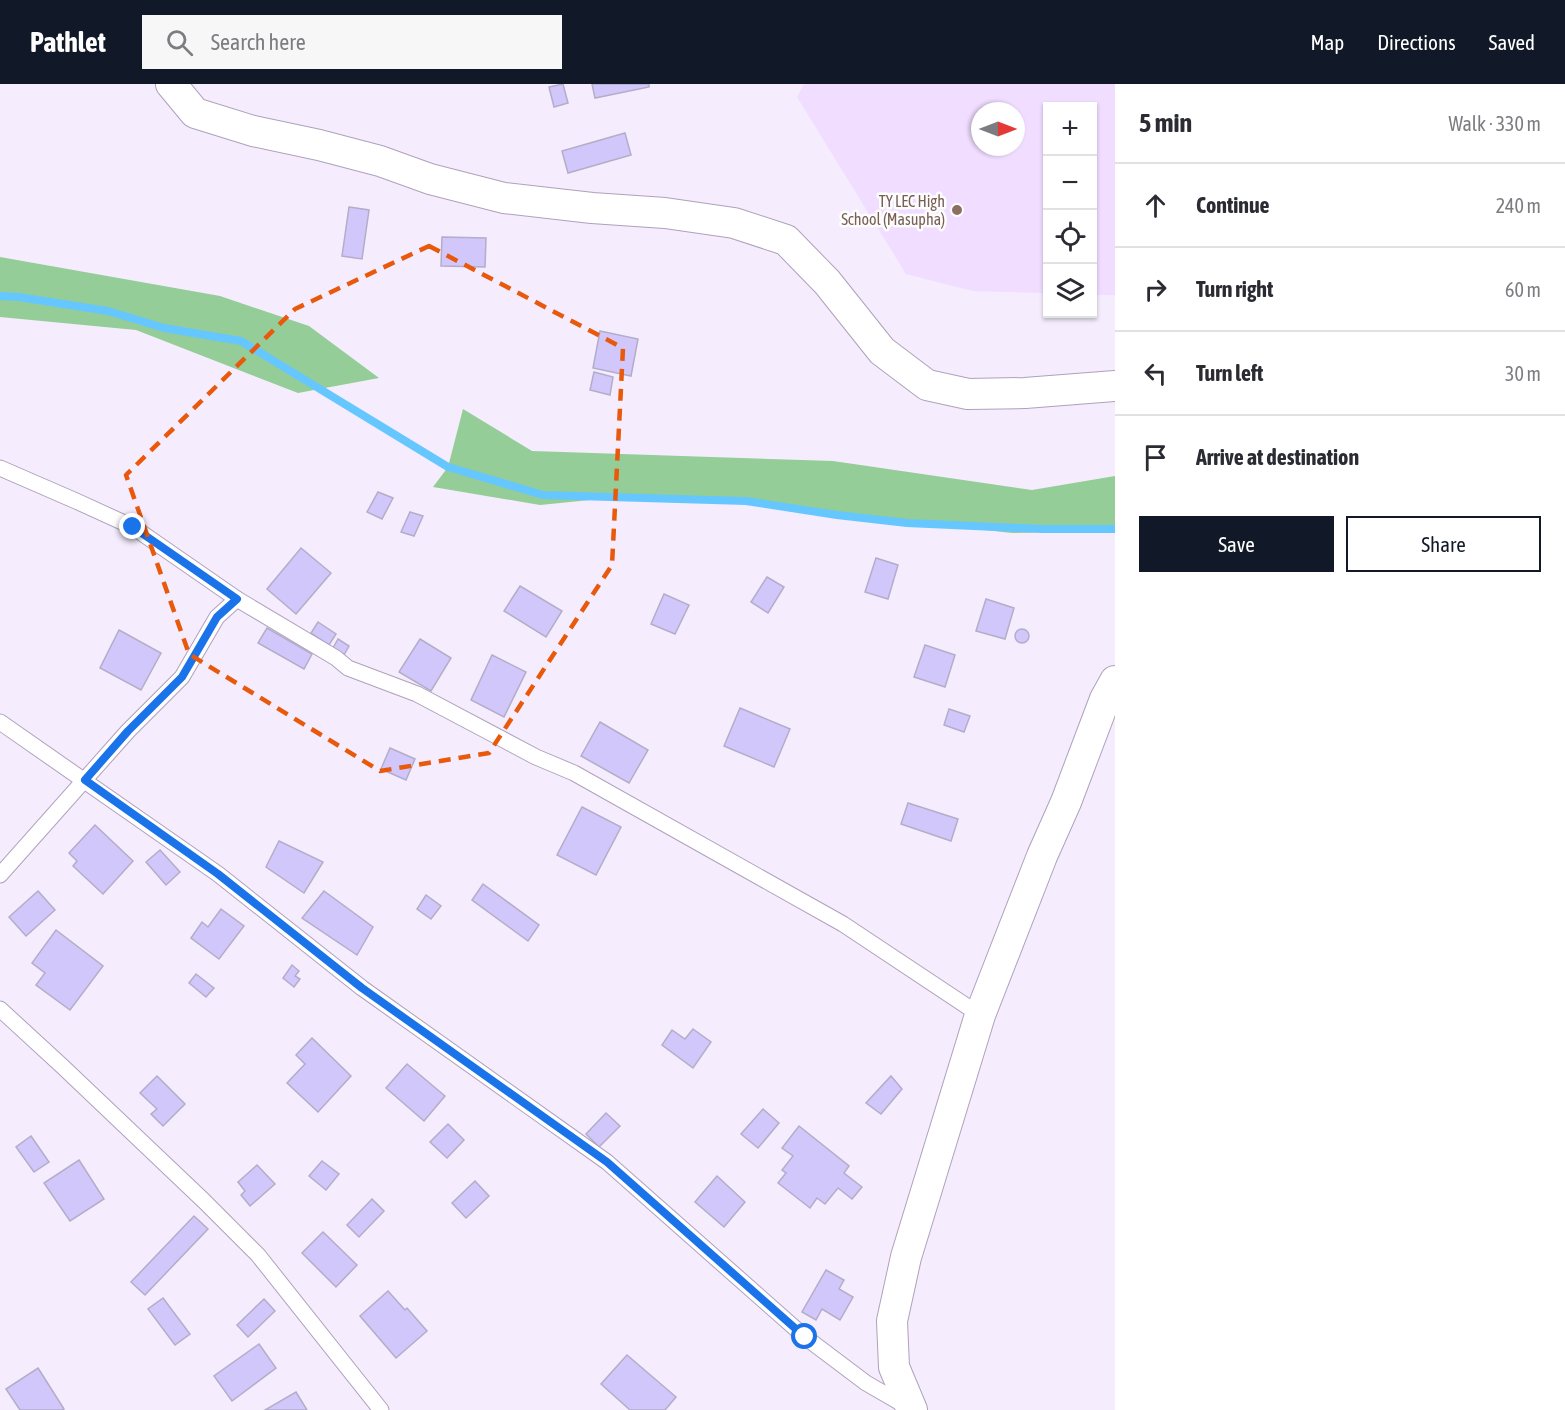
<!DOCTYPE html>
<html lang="en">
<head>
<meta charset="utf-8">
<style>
	body { margin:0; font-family:"Asap Condensed",sans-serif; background:#f7f7f7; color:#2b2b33 }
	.controls { position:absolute; right:18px; top:18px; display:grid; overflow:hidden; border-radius:0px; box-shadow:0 2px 4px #0004 }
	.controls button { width:54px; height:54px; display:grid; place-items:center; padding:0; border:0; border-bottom:2px solid #e1e1e2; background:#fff; color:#2b2b33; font:30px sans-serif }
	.compass { position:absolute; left:971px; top:18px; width:54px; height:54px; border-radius:50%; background:#fff; box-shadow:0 2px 4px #0004; rotate:90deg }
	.stop { position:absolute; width:18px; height:18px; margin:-14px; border:4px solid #1a73e8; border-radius:50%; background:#fff }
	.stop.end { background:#1a73e8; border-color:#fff; box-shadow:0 2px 6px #0008 }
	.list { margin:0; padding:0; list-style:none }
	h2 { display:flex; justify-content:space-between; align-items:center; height:78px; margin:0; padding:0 24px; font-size:26px }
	h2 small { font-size:20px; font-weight:400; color:#7c7c81 }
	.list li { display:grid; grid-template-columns:39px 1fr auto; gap:18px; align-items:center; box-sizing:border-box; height:84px; padding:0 24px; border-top:2px solid #e1e1e2 }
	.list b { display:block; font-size:22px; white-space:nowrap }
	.list em { font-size:20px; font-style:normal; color:#7c7c81 }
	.actions { display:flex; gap:12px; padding:18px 24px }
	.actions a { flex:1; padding:14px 0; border:2px solid #111827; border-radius:0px; text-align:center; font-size:21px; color:#111827 }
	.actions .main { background:#111827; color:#fff }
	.icon { flex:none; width:33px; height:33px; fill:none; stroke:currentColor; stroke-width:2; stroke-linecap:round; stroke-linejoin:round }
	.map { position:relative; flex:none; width:1115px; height:1326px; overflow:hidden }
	header { display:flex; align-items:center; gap:36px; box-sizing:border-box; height:84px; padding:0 30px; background:#111827; color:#fff }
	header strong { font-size:28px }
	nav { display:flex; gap:33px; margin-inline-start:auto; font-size:21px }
	.search { width:420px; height:54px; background:#f7f7f7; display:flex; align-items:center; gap:15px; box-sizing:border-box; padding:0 21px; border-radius:0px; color:#7c7c81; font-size:22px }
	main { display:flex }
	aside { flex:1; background:#fff }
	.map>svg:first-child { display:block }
	.built { fill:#f0ddff; fill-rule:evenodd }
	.green { fill:#94cd98 }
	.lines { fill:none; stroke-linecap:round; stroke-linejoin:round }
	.stream { stroke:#66c7fe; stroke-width:8 }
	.building { fill:#d2c7fb; stroke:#b3adc9; stroke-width:1.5 }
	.lane-casing { stroke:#afa1bb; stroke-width:17 }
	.street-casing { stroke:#afa1bb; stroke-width:32 }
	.lane { stroke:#fff; stroke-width:15 }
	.street { stroke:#fff; stroke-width:30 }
	.route { stroke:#1a73e8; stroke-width:8 }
	.marked { fill:none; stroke:#e8590c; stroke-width:4.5; stroke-dasharray:12 8; stroke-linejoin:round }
	.education-dot { fill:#8d6e63; stroke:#fdfdfd; stroke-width:2 }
	.labels { text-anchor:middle; stroke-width:5; stroke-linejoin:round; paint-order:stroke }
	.education-label { font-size:16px; fill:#785e54; stroke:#fdfdfd; text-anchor:end }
</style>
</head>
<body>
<header>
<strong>Pathlet</strong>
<div class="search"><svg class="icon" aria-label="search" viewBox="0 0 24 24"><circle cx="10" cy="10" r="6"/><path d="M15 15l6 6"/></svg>Search here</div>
<nav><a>Map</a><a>Directions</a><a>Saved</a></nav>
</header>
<main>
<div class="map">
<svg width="1115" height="1326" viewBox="0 0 1115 1326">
	<rect width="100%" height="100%" fill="#f5ecfd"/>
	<path class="built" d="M804,0H1115V211H1093L1092,22H1048L1047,209L973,207L906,190L797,13ZM980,27H1016V63H980Z"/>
	<g class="green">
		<polygon points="0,173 220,212 309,242 379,294 298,309 136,246 0,233"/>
		<polygon points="463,325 532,367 833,377 1032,406 1115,392 1115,447 1012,449 750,420 620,413 540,421 433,403 448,383"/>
	</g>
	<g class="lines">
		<polyline class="stream" points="0,212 18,213 108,227 164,244 241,257 448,383 543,411 746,417 837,431 907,439 1043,445 1115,445"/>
	</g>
	<g class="building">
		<polygon points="563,0 568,19 554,23 549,3"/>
		<polygon points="592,0 649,0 649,3 595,14"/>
		<polygon points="625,49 631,71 568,89 562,67"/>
		<polygon points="349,123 369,126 362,175 342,172"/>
		<polygon points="442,153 486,154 485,183 441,182"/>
		<polygon points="600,247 638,255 631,292 593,284"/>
		<polygon points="594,288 613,293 610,311 590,306"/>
		<polygon points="378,408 393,414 382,435 367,428"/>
		<polygon points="410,428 423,432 414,452 401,448"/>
		<polygon points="301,464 331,489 296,530 267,505"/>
		<polygon points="876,474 898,481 888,515 865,508"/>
		<polygon points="767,493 784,503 768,529 751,518"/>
		<polygon points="520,502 562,527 546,553 504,527"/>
		<polygon points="664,510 689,521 675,550 651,540"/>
		<polygon points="986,515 1014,524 1005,555 976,547"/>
		<polygon points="318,538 336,550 329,561 311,549"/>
		<polygon points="267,544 312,570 304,585 258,559"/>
		<circle cx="1022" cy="552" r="7"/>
		<polygon points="119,546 161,569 141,606 100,584"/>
		<polygon points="338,555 349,562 344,571 333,564"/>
		<polygon points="420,555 451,574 431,607 399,588"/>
		<polygon points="925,561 955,571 945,603 914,593"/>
		<polygon points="492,571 526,588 504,633 471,616"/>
		<polygon points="740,624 790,645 774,683 724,662"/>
		<polygon points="949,625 970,632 964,648 944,641"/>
		<polygon points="600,638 648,666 629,699 581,672"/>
		<polygon points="390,664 415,675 406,696 381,685"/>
		<polygon points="908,719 958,735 951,757 901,740"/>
		<polygon points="582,723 621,743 596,791 557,771"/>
		<polygon points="95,741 133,777 103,810 73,782 77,777 69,769"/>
		<polygon points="279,757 323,778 304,809 266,783"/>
		<polygon points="160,766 180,788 166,801 146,778"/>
		<polygon points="483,800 539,841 528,857 472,816"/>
		<polygon points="38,807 55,826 26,852 9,833"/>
		<polygon points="324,807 373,843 357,871 302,834"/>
		<polygon points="426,811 441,822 431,835 417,825"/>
		<polygon points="221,825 244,842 219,875 191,854 202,838 208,843"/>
		<polygon points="56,846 103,882 70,926 36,901 45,889 32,879"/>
		<polygon points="292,881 299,887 295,892 300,895 294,903 283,894"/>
		<polygon points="196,890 214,904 206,913 189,899"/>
		<polygon points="693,945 711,958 693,984 662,961 672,946 685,955"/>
		<polygon points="312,954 351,992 318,1028 287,999 305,980 296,971"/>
		<polygon points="407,980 445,1012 424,1037 386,1004"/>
		<polygon points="157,992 185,1020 163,1042 151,1030 157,1025 140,1009"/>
		<polygon points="891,992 902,1005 881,1030 866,1019"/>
		<polygon points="763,1025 779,1039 758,1064 741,1050"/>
		<polygon points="606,1029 620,1042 599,1063 586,1050"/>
		<polygon points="448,1040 464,1056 447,1074 430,1058"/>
		<polygon points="799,1042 849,1082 844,1089 862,1103 852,1115 838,1104 825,1120 817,1114 810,1124 778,1099 786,1089 782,1086 793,1072 782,1064"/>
		<polygon points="31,1052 49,1078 34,1088 16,1063"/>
		<polygon points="79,1076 104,1115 70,1137 44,1099"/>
		<polygon points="322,1077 339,1090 326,1106 309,1092"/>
		<polygon points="257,1081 275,1100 250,1122 241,1111 245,1107 238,1098"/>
		<polygon points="717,1092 745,1118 724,1143 695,1118"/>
		<polygon points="475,1097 489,1112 466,1134 452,1119"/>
		<polygon points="372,1115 384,1127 359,1153 347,1141"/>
		<polygon points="194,1132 208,1145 145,1211 131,1198"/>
		<polygon points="323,1148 357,1181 336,1203 302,1169"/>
		<polygon points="826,1186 844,1196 839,1205 853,1213 840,1236 822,1225 816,1236 802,1228"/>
		<polygon points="388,1207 405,1226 407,1224 427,1247 396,1274 360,1232"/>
		<polygon points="163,1214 190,1250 175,1261 148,1225"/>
		<polygon points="264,1215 275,1227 248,1253 237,1241"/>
		<polygon points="259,1260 276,1284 232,1317 214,1292"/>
		<polygon points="627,1271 676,1313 665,1326 630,1326 601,1300"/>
		<polygon points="38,1284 64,1325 62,1326 20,1326 6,1305"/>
		<polygon points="296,1308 307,1326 265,1326"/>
	</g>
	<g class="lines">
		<defs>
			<g id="lane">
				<polyline points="0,384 76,417 133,443 237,515 336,574 348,584 417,610 536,673 574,689 843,840 980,931"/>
				<polyline points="0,638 218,790 362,904 607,1078 805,1253 866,1299 906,1322"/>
				<polyline points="0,791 128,647 182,593 217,533 237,515"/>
				<polyline points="0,925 62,982 204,1117 258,1171 381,1326"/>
			</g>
			<g id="street">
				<polyline points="171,0 195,29 253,47 319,61 380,77 430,95 504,114 592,124 665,129 734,139 786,156 827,198 882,267 927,301 968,310 1025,309 1115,302"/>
				<polyline points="912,1326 894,1283 892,1237 906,1173 980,931 1042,772 1066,718 1105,615 1115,597"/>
			</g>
		</defs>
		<use href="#lane" class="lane-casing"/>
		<use href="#street" class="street-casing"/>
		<use href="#lane" class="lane"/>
		<use href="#street" class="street"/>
	</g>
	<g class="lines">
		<polyline class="route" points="133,443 237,515 217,533 182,593 128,647 85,696 218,790 362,904 607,1078 805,1253"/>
	</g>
	<path class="marked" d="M429,162L623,264L612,481L489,669L380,687L189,570L126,391L295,225Z"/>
	<circle class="education-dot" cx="957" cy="126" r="6"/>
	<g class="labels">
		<g class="education-label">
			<text x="945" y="123">TY LEC High<tspan x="945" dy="18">School (Masupha)</tspan></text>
		</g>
	</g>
</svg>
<div class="controls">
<button>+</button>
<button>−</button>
<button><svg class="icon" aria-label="locate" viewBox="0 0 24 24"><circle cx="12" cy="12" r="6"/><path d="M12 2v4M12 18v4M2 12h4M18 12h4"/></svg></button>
<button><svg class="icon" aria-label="layers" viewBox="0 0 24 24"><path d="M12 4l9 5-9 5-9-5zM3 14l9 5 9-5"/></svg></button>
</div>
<svg class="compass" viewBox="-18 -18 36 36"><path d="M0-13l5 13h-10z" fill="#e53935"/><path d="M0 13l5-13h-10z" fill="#7c7c81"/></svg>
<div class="stop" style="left:805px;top:1253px"></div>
<div class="stop end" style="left:133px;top:443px"></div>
</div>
<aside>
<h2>5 min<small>Walk · 330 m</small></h2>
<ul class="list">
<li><svg class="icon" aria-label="ahead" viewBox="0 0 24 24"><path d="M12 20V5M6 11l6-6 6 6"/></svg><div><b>Continue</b></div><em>240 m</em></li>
<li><svg class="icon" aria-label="right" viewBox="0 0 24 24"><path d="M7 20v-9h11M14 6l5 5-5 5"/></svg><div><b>Turn right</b></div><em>60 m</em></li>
<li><svg class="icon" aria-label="left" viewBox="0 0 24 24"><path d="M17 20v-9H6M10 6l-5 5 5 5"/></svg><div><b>Turn left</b></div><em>30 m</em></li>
<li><svg class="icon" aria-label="arrive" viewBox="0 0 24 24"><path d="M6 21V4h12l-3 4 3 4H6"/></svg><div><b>Arrive at destination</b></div></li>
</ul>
<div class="actions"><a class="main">Save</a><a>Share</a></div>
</aside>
</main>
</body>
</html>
